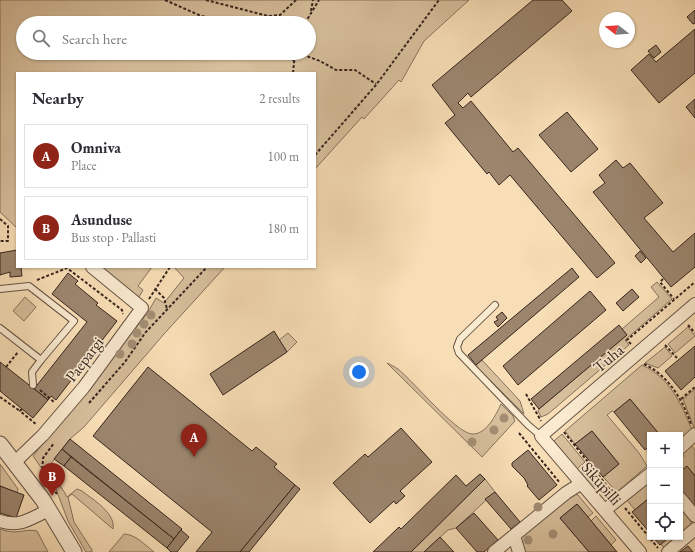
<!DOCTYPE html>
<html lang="en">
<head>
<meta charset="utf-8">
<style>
	body { margin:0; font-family:"EB Garamond",serif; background:#f7f7f7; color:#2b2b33 }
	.controls { position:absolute; right:12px; bottom:12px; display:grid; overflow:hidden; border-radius:0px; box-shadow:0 1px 3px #0004 }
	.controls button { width:36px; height:36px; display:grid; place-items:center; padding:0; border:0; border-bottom:1px solid #e1e1e2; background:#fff; color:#2b2b33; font:20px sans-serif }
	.compass { position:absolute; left:599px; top:12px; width:36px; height:36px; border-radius:50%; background:#fff; box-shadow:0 1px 3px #0004; rotate:287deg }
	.you { position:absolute; left:359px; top:372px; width:14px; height:14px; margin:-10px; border:3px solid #fff; border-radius:50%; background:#1a73e8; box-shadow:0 0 0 6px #1a73e833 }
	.badge { display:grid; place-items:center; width:26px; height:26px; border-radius:50%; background:#8f2418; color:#fff; font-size:13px; font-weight:700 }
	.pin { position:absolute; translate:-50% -33px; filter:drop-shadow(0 1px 2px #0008) }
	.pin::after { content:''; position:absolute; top:21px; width:14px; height:12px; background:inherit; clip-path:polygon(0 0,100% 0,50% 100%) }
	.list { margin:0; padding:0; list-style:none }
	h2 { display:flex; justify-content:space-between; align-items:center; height:52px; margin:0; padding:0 16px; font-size:17px }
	h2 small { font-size:13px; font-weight:400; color:#7c7c81 }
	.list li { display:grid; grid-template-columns:26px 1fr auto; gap:12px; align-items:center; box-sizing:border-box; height:64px; margin:0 8px 8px; padding:0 8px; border:1px solid #e1e1e2; border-radius:0px }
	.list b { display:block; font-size:15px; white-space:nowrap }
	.list p { margin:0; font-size:13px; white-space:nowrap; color:#7c7c81 }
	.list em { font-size:13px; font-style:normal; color:#7c7c81 }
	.icon { flex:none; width:22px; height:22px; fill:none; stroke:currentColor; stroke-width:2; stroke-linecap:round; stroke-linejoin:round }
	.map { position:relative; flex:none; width:695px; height:552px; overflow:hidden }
	.search { position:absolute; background:#fff; box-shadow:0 1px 3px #0004; left:16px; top:16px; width:300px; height:44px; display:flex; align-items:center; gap:10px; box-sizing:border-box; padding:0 14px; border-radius:22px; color:#7c7c81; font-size:15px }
	.panel { position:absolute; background:#fff; box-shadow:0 1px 3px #0004; left:16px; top:72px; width:300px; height:196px; border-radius:0px }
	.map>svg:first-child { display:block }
	.green { fill:#d7bf9c; stroke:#86725d; fill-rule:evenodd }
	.building { fill:#9b856d; stroke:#36251e }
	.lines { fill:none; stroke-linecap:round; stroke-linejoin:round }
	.service-casing { stroke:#665344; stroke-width:8 }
	.minor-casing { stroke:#665344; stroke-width:14 }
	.tertiary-casing { stroke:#665344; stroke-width:17 }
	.path { stroke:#36251e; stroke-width:2; stroke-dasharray:3 2; stroke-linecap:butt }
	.service { stroke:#faead0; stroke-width:6 }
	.minor { stroke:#faead0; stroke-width:12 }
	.tertiary { stroke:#faead0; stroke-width:15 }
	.tree { fill:#a38e74 }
	.labels { text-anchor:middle; stroke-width:3.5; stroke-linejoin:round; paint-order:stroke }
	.street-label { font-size:16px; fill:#36251e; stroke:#faead0 }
</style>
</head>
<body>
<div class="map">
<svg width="695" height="552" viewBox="0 0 695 552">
	<rect width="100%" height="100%" fill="#f8deb6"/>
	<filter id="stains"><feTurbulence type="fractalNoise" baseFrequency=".005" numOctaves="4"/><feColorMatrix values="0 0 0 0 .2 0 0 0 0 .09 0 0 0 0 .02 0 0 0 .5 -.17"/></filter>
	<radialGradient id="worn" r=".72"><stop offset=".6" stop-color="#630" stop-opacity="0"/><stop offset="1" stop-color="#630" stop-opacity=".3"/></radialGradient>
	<g class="green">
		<path d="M0,0H469L424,41L401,82L399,80L364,119L362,117L315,169V73H17V228L0,212ZM23,23H309V53H23Z"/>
		<polygon points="99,267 152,267 138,286 143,290 138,299"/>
		<path d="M174,267H225L164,334L84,427L70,439L50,465C50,476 62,486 67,497L77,489L82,491C92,499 116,513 113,529L72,494L68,497L74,522L92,550V552H86L68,521L56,489L33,456L147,314L156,298L164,303L184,278Z"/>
		<polygon points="657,282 672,299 625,340 629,345 548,414 541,417 538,411 539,409 627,335 622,329 659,297 651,287"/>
		<polygon points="25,297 36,307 24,321 13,311"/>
		<polygon points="688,327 695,336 675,353 668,344"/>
		<polygon points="288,333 297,342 287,352 279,340"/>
		<polygon points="665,347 672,356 658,368 645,363"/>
		<polygon points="482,360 520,401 524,414 478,368 476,365"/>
		<path d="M387,363C391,365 395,367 398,369C413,381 456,433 472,434C486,435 496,415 501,404L513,416L515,421L482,457Z"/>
		<path d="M642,365C670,378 681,403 692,430L680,440V435H660L630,399L614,412L612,411L607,415L639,453L647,466L617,492L603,477L619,464L592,431L575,444L565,431Z"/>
		<polygon points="695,389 695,427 694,428 683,399"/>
		<polygon points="562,434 585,462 577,469 554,441"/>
		<polygon points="691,445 695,450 695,476 687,466 680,472 680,459 684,456 682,453"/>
		<polygon points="0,464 18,489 17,493 0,486"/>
		<polygon points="589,466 600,480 592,487 580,473"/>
		<polygon points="485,479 495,492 456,528 448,530 424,552 411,552"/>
		<polygon points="650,480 650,501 648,499 635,510 627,500"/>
		<polygon points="574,494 578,495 593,513 588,517 577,504 560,518 589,552 522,552 517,541"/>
		<polygon points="680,507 691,520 691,526 667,551 661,544 669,537 680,537"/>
		<polygon points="596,516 616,540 611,545 591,521"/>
		<path d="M0,529C18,536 23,528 37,531L48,552H0Z"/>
		<path d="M124,534C135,534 145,545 154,552H109Z"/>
	</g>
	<g class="building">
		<polygon points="533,0 562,0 572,11 471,97 468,93 458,103 463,108 471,101 513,152 518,148 615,263 597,278 510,175 499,185 489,172 487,174 445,123 455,115 432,85"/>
		<polygon points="695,10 695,23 693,24 687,17"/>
		<polygon points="695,29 695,73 659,103 631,70 649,54 656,62"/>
		<polygon points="656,45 661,52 654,58 648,51"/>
		<polygon points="695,99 695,118 686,107"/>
		<polygon points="567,112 598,149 571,172 539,135"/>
		<polygon points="616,160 623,168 630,163 663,203 644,218 673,252 695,233 695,267 671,287 593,192 605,183 599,175"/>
		<polygon points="17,250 17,267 21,267 22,276 10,277 10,272 0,275 0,253"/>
		<polygon points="640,251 646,258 641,263 635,256"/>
		<polygon points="572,268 579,277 476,365 468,355"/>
		<polygon points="68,273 78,281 75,284 98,303 96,305 117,321 56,400 51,396 48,400 34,389 87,322 52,294"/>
		<polygon points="632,289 639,297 623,311 616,303"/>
		<polygon points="590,291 606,310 518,385 503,366"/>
		<polygon points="502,312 507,318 498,327 494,322 498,320 496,317"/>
		<polygon points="619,325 627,335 539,409 531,399"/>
		<polygon points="274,331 287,352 223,395 210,374"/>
		<polygon points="695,346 695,377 681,390 665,371"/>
		<polygon points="0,362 48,400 33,418 0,391"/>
		<polygon points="148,367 252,451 256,447 277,464 274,467 295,485 240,552 196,552 212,532 93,436"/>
		<polygon points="630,399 660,435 650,435 650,446 645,450 614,412"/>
		<polygon points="401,428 432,462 400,491 405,496 396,504 394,501 370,523 333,483 365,454 368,457"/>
		<polygon points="592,431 619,464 603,477 575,444"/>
		<polygon points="70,439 182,529 174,539 62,449"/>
		<polygon points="62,449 71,457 64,466 54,459"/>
		<polygon points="528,450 557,485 539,500 527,486 528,485 524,478 512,466 512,463"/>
		<polygon points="71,457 174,539 167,548 64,466"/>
		<polygon points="687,466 695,476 695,508 680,490 680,472"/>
		<polygon points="480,474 485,479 411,552 373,552 399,527 401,529 456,475 466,486"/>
		<polygon points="295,485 300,489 249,552 240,552"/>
		<polygon points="0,486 24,495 16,518 0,513"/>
		<polygon points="495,492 520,522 511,529 485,499"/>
		<polygon points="648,499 650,501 650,533 632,512"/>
		<polygon points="577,504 588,517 617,552 589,552 560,518"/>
		<polygon points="474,513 498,540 484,552 477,552 456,528"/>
		<polygon points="181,530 189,537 177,552 171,552 167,548"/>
		<polygon points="440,537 454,552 424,552"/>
		<polygon points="653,537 669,537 660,545"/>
		<polygon points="688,546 693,552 680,552"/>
	</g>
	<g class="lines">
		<defs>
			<g id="service">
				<polyline points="0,289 29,286 74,321 41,360 0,328"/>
				<polyline points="495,305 460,339 457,347 459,353 528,425 541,436"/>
				<polyline points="33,385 32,372 41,360"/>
			</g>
			<g id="minor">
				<polyline points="680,448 695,434"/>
				<polyline points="14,463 43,435 84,387 142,308 92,267"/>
				<polyline points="680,498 695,516"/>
				<polyline points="605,510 650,474"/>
				<path d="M0,521C20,528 31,518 49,510"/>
				<polyline points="514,536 519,552"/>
				<polyline points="494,552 566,493 580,484"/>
				<polyline points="640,552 541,436 695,304"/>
				<polyline points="668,552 695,529"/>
			</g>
			<polyline id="tertiary" points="0,444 43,500 74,552"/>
		</defs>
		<use href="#service" class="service-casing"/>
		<use href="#minor" class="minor-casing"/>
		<use href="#tertiary" class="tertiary-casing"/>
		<g class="path">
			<polyline points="165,0 199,15 224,23"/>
			<polyline points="206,0 268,16 280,15 296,0"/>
			<polyline points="311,11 313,0"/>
			<polyline points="268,16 272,23"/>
			<polyline points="305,23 319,0"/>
			<polyline points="291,53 294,63"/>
			<polyline points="298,53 320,61 336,70 355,70 376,84"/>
			<polyline points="293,73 295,53"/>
			<polyline points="315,155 376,85 439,0"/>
			<polyline points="0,219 8,226 8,241 0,241"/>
			<polyline points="663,279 660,282 674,299"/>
			<polyline points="37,280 67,268 122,310 123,314"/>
			<polyline points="155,289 164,298 167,309"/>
			<polyline points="149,299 170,267"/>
			<polyline points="688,325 695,333"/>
			<polyline points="631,344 627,340 695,282"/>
			<polyline points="665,345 677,358"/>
			<path d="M644,364C669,376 682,399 691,424"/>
			<polyline points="6,367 18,352"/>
			<polyline points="40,390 55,403"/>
			<polyline points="526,394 541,421"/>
			<polyline points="0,397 20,411"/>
			<polyline points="681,399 695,387"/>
			<polyline points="89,403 125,362 145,333 207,267"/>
			<polyline points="22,409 20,411 37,425"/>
			<polyline points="564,432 611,491"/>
			<polyline points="519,433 560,483"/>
			<polyline points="42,474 43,458 54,443"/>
			<polyline points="43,476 57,494"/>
			<polyline points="625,508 658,548"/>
		</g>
		<use href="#service" class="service"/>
		<use href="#minor" class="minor"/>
		<use href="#tertiary" class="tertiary"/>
	</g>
	<g class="tree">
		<circle cx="151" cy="315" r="4.5"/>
		<circle cx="144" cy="324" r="4.5"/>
		<circle cx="137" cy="333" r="4.5"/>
		<circle cx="132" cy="344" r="4.5"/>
		<circle cx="120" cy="354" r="4.5"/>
		<circle cx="504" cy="418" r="4.5"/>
		<circle cx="494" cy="430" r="4.5"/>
		<circle cx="472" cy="442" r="4.5"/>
		<circle cx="538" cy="507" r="4.5"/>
		<circle cx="553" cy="534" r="4.5"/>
		<circle cx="528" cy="540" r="4.5"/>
	</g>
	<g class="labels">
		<g class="street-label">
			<text transform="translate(608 358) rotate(-40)" y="6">Tuha</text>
			<text transform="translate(84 359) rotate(-53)" y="6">Paepargi</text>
			<text transform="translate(602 483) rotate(49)" y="6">Sikupilli</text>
		</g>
	</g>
	<rect width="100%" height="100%" filter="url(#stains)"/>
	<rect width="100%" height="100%" fill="url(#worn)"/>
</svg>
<div class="controls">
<button>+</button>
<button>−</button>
<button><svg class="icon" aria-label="locate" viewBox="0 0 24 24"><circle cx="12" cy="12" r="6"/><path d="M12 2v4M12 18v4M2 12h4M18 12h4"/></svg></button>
</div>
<svg class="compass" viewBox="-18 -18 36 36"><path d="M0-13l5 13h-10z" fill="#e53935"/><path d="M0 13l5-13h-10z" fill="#7c7c81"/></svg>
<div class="you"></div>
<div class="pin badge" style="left:194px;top:457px">A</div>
<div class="pin badge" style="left:52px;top:496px">B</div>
<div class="search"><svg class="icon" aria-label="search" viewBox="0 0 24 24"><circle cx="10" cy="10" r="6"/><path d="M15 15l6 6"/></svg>Search here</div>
<section class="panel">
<h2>Nearby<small>2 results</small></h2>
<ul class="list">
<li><span class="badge">A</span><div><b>Omniva</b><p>Place</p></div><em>100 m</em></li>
<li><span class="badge">B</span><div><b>Asunduse</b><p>Bus stop · Pallasti</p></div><em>180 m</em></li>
</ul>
</section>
</div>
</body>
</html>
